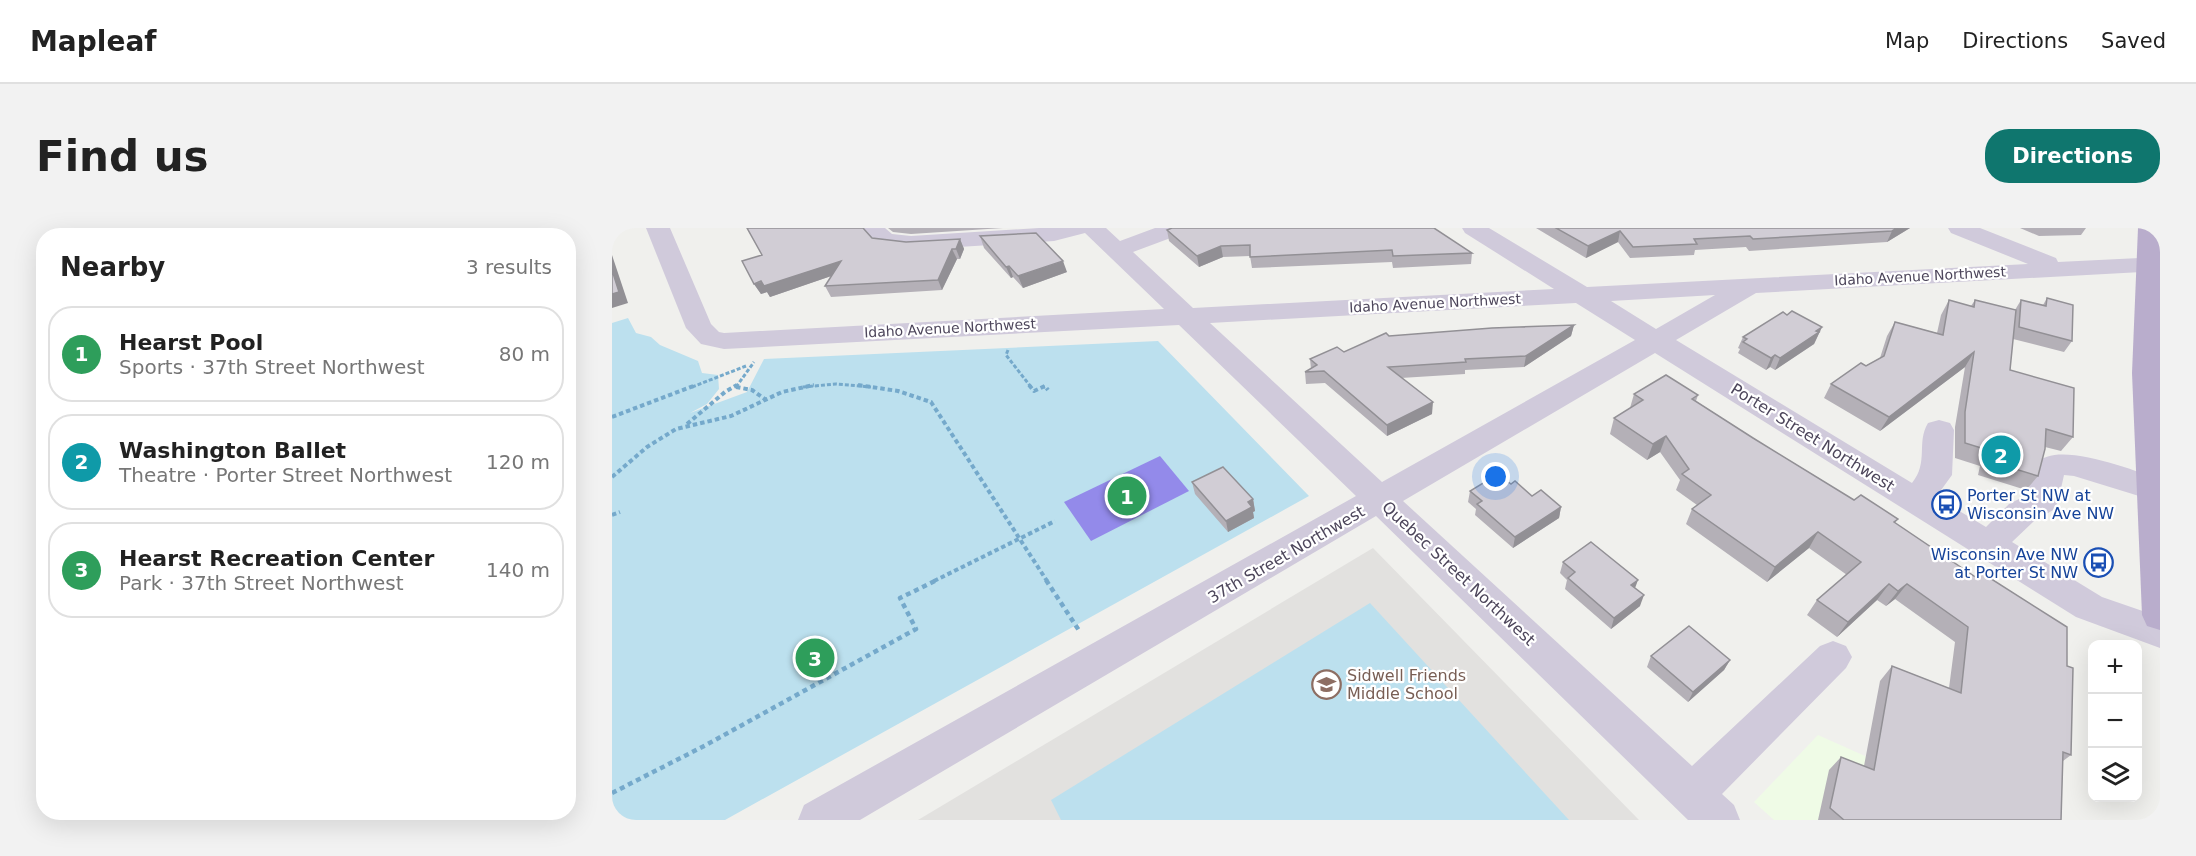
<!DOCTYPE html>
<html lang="en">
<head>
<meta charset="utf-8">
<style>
	body { margin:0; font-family:"DejaVu Sans",sans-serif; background:#f2f2f2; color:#222 }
	.controls { position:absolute; right:18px; bottom:18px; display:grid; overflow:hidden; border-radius:12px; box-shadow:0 6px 24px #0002 }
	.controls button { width:54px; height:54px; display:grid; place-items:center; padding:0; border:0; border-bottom:2px solid #e0e0e0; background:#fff; color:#222; font:30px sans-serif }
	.you { position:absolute; left:884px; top:249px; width:21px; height:21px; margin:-15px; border:4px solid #fff; border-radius:50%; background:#1a73e8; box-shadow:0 0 0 9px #1a73e833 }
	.badge { display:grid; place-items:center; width:39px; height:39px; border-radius:50%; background:#0f766e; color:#fff; font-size:20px; font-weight:700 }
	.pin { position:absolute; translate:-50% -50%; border:3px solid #fff; box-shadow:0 2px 6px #0006 }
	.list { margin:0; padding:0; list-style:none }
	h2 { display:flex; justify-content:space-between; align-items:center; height:78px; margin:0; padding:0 24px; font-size:26px }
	h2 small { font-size:20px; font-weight:400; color:#767676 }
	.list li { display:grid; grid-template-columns:39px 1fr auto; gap:18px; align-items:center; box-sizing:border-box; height:96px; margin:0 12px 12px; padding:0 12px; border:2px solid #e0e0e0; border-radius:24px }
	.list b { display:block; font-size:22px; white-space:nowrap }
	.list p { margin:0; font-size:20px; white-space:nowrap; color:#767676 }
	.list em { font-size:20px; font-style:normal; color:#767676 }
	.icon { flex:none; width:33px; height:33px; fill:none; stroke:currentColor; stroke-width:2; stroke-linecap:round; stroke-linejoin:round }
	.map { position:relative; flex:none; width:1548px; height:592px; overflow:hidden; border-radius:24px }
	header { display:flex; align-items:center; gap:36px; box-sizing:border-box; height:84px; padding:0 30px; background:#fff; border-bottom:2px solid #e0e0e0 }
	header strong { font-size:28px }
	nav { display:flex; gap:33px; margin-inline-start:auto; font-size:21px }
	.intro { display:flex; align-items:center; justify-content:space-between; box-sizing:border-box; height:144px; padding:0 36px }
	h1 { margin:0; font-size:42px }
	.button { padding:15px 27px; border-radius:24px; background:#0f766e; color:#fff; font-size:21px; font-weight:700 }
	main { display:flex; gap:36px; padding:0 36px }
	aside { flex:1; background:#fff; border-radius:24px; box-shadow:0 6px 24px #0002 }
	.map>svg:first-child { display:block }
	.commercial { fill:#effbe6 }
	.education { fill:#e2e1df }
	.green { fill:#bce0ee }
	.water { fill:#938aea }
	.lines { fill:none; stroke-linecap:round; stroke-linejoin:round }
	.path-far2 { stroke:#75a9cb; stroke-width:3; stroke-dasharray:4 2; stroke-linecap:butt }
	.path-far1 { stroke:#75a9cb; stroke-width:4; stroke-dasharray:4.5 3; stroke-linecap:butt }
	.path { stroke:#75a9cb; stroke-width:4.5; stroke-dasharray:5 4; stroke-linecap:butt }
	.minor { fill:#d0cadb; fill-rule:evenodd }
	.major { fill:#b9adcc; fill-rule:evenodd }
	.wall { fill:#b4b0b7 }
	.shaded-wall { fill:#929095 }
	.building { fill:#d1cdd5; stroke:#929095; stroke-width:1.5 }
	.labels { text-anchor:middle; stroke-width:4.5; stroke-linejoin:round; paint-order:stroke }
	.far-street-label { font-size:14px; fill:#4d465b; stroke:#fff }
	.street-label { font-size:16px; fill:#4d465b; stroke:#fff }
	.transit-label { font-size:16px; fill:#164399; stroke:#fff; text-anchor:start }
	.education-label { font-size:16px; fill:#785e54; stroke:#fff; text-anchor:start }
</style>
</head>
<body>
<header>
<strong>Mapleaf</strong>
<nav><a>Map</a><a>Directions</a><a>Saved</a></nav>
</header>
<div class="intro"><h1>Find us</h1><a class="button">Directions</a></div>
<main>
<aside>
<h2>Nearby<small>3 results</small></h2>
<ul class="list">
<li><span class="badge" style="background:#2e9e5b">1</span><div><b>Hearst Pool</b><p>Sports · 37th Street Northwest</p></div><em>80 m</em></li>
<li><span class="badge" style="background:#0f9aa8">2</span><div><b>Washington Ballet</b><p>Theatre · Porter Street Northwest</p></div><em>120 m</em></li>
<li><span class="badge" style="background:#2e9e5b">3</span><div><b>Hearst Recreation Center</b><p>Park · 37th Street Northwest</p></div><em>140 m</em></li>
</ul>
</aside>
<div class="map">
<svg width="1548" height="592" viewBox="0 0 1548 592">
	<rect width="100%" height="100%" fill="#f0f0ed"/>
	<polygon class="commercial" points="1206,507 1396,592 1162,592 1142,574"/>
	<polygon class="education" points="761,320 1027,592 306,592"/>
	<g class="green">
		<polygon points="16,90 24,105 39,109 48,117 86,133 90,145 106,147 107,161 95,176 78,185 135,164 152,131 546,113 697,268 113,592 0,592 0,95"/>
		<polygon points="758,375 957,592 449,592 439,572"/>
	</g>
	<polygon class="water" points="548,228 577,263 479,313 452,274"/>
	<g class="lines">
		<g class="path-far2">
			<polyline points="396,122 394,127 419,159"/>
			<polyline points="80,159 134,138"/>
			<polyline points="124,159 142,134"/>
			<polyline points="191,159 224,156 259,159"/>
			<polyline points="432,159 433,159"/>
		</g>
		<g class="path-far1">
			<polyline points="246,157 286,163 319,174 435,353"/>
			<polyline points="417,157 422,163 433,158 436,162"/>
			<polyline points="124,159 140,162 154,172"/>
			<polyline points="0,189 84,157"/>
			<polyline points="75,196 113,164 125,157"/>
			<polyline points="0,249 35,219 64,201 119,188 170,164 202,157"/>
			<polyline points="0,287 8,284"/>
			<polyline points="322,353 443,293"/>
		</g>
		<g class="path">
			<polyline points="434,352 468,404"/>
			<polyline points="0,565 94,517 304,401 288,370 325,352"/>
		</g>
		<path class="minor" d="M34,0H58L99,96L107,104L112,105L552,81L473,5L442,13L299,22L265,18L249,0H273L280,6L299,8L427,0H494L508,13L543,0H576L572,5L521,24L581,80L942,61L853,5L850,0H877L975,59L1416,36L1339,5L1336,0H1368L1444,30L1446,34L1548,29V43L1144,65L1064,112L1300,255C1317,234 1304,215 1316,195L1327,192L1338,195L1342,202L1340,247L1324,269L1374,299L1397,276L1415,267C1417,258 1418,244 1424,236C1444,211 1521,243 1548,251V269L1540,272L1462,248L1452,247L1446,274L1441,282L1421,294L1400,314L1490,369L1548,389V420L1464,389L1043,125L791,273L1080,538L1208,418L1221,413L1234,418L1240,429L1234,440L1110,566L1122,577L1128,592H1076L764,288L248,592H186L192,577L744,268L567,97L112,121L89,116L74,100ZM1103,67L1044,101L999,73ZM964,75L1023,112L770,254L598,95Z"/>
		<polygon class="major" points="1526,0 1548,0 1548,402 1535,398 1530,387 1520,145"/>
	</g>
	<g class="wall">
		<polygon points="276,0 391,0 299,6 281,4"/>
		<polygon points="924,0 1298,0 1275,14 1137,23 1134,19 1083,22 1082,27 1018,30 1006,14 974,30"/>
		<polygon points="1408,0 1474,0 1469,7 1427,8"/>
		<polygon points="555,2 860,25 859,36 781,40 780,34 640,40 638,28 611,29 587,39 557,13"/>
		<polygon points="368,8 455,44 411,60 401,49 399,50 372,20"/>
		<polygon points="260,10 294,14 348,11 352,21 348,31 345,31 330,62 219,69 213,58 219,48 158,69 155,64 149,66 142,56"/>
		<polygon points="1435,70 1460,113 1452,124 1401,111 1398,142 1461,209 1449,223 1433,219 1426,248 1414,262 1366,247 1368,238 1343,230 1343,199 1353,139 1268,203 1212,170 1219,156 1268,130 1275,108 1283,94 1325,105 1329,87 1337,72 1359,78 1363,72 1403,82 1409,72 1431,77"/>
		<polygon points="962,97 959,108 912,139 853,142 853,146 789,150 820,186 775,208 713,155 694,156 693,144 699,141 698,131 732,124"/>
		<polygon points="1210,99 1202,116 1163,142 1158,139 1154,142 1126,125 1128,121 1126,120 1131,109"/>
		<polygon points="1022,166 1086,167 1084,173 1141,210 1242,272 1286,291 1283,295 1455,438 1459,527 1451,533 1449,592 1206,592 1217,542 1229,529 1252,538 1268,453 1280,438 1337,460 1343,414 1283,371 1274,378 1265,372 1225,409 1195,387 1205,372 1235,347 1197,320 1155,354 1074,296 1080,281 1085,277 1064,262 1068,252 1048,224 1035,232 998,206 1002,190 1018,180"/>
		<polygon points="580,254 641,271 643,283 641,284 642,290 616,304 583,266"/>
		<polygon points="899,256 920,268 949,279 947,290 901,320 863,287 864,281 856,274 858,263"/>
		<polygon points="951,334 1023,360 1028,378 999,401 953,361 955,352 948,345"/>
		<polygon points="1039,428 1118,432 1112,442 1076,474 1035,439"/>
	</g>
	<g class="shaded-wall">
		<polygon points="1285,0 1298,0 1275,14 1280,3"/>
		<polygon points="1008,3 1006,14 974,30 976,18"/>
		<polygon points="348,11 352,21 348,31 344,21"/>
		<polygon points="609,18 611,29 587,39 585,28"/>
		<polygon points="340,21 345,31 330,62 326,52"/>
		<polygon points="0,27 16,75 0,80"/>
		<polygon points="229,33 234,43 158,69 155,64 149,66 142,56"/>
		<polygon points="451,33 455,44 411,60 406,48"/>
		<polygon points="397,38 401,49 399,50 394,39"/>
		<polygon points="962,97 959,108 912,139 914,128"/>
		<polygon points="1210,99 1202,116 1163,142 1168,130"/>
		<polygon points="1362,124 1353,139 1268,203 1277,189"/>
		<polygon points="1163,127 1158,139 1154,142 1159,130"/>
		<polygon points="821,174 820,186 775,208 775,197"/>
		<polygon points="1054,208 1048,224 1035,232 1041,216"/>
		<polygon points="641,271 643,283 641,284 642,290 616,304 614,293 636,274"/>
		<polygon points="949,279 947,290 901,320 903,309"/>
		<polygon points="1206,304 1197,320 1155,354 1163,339"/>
		<polygon points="1026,352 1022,363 1019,357"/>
		<polygon points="1277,356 1265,372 1225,409 1236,394"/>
		<polygon points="1295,356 1283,371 1274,378 1286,363"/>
		<polygon points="1032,367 1028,378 999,401 1002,390"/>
		<polygon points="1118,432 1112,442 1076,474 1081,464"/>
	</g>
	<g class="building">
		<polygon points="135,0 251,0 260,10 294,14 348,11 344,21 340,21 326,52 213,58 229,33 152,58 149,53 142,56 130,33 150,27"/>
		<polygon points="560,0 822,0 860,25 781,28 780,22 638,29 638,17 609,18 585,28 555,2"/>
		<polygon points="944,0 1285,0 1280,3 1141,11 1138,8 1082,11 1085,16 1021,19 1008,3 976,18"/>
		<polygon points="424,5 451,33 406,48 397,38 394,39 368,8"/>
		<polygon points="0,42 7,64 0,66"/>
		<polygon points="1435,70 1461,77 1460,113 1407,99 1409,72 1434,78"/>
		<polygon points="1337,72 1362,79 1363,72 1404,82 1398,142 1462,160 1461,209 1434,201 1433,221 1426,248 1377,233 1379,223 1353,215 1353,184 1362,124 1277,189 1219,156 1249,135 1254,138 1272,128 1283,94 1331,107"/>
		<polygon points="1180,83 1210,99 1204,103 1207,104 1168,130 1163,127 1159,130 1131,114 1135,111 1131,109 1171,84 1175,87"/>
		<polygon points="962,97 914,128 853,131 854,134 776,139 821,174 775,197 712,143 693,144 705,137 698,131 725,119 732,124 774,105 777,108 880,100"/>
		<polygon points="1054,147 1086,167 1080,171 1141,210 1242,272 1249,267 1286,291 1282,294 1365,350 1370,345 1455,399 1455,438 1461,440 1459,527 1451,524 1449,592 1232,592 1218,580 1229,529 1262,542 1280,438 1349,465 1356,399 1295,356 1286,363 1277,356 1236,394 1205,372 1249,334 1206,304 1163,339 1080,281 1099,267 1070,246 1077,241 1054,208 1041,216 1002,190 1031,172 1022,166"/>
		<polygon points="611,239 641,271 636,274 640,279 614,293 580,254"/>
		<polygon points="886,246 899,256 903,253 920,268 929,262 949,279 903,309 865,276 870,273 858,263"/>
		<polygon points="979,314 1026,352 1019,357 1032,367 1002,390 956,350 963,344 951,334"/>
		<polygon points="1077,398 1118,432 1081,464 1039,428"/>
	</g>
	<defs>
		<symbol id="bus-ring" viewBox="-11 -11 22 22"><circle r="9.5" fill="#fff" stroke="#1a4fb4" stroke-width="1.5"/><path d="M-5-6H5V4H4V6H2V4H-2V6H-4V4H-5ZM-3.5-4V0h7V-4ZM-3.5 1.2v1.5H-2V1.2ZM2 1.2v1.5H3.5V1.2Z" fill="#1a4fb4"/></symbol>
		<symbol id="school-ring" viewBox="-11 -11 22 22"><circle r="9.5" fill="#fff" stroke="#8d6e63" stroke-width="1.5"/><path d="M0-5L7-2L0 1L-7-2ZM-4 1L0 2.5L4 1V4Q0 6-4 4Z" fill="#8d6e63"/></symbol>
	</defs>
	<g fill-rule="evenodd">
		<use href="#bus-ring" x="1318" y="260" width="33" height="33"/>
		<use href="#bus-ring" x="1470" y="318" width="33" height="33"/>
		<use href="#school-ring" x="698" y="440" width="33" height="33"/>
	</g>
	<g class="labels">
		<g class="far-street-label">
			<text transform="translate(1308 48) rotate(-3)" y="5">Idaho Avenue Northwest</text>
			<text transform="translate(823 75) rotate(-3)" y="5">Idaho Avenue Northwest</text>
			<text transform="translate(338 100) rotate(-3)" y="5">Idaho Avenue Northwest</text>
		</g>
		<g class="street-label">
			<text transform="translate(1201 209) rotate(32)" y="6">Porter Street Northwest</text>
			<text transform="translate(674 326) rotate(-30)" y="6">37th Street Northwest</text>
			<text transform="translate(847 345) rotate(43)" y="6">Quebec Street Northwest</text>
		</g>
		<g class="transit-label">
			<text x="1355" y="273">Porter St NW at<tspan x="1355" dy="18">Wisconsin Ave NW</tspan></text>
			<text x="1466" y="332" text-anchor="end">Wisconsin Ave NW<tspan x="1466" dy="18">at Porter St NW</tspan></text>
		</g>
		<g class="education-label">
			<text x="735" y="453">Sidwell Friends<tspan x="735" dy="18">Middle School</tspan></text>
		</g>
	</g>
</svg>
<div class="controls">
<button>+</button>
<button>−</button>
<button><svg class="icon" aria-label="layers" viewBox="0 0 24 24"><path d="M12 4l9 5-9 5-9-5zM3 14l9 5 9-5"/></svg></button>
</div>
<div class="you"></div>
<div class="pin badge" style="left:515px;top:268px;background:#2e9e5b">1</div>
<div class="pin badge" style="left:1389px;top:227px;background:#0f9aa8">2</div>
<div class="pin badge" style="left:203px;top:430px;background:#2e9e5b">3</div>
</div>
</main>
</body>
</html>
